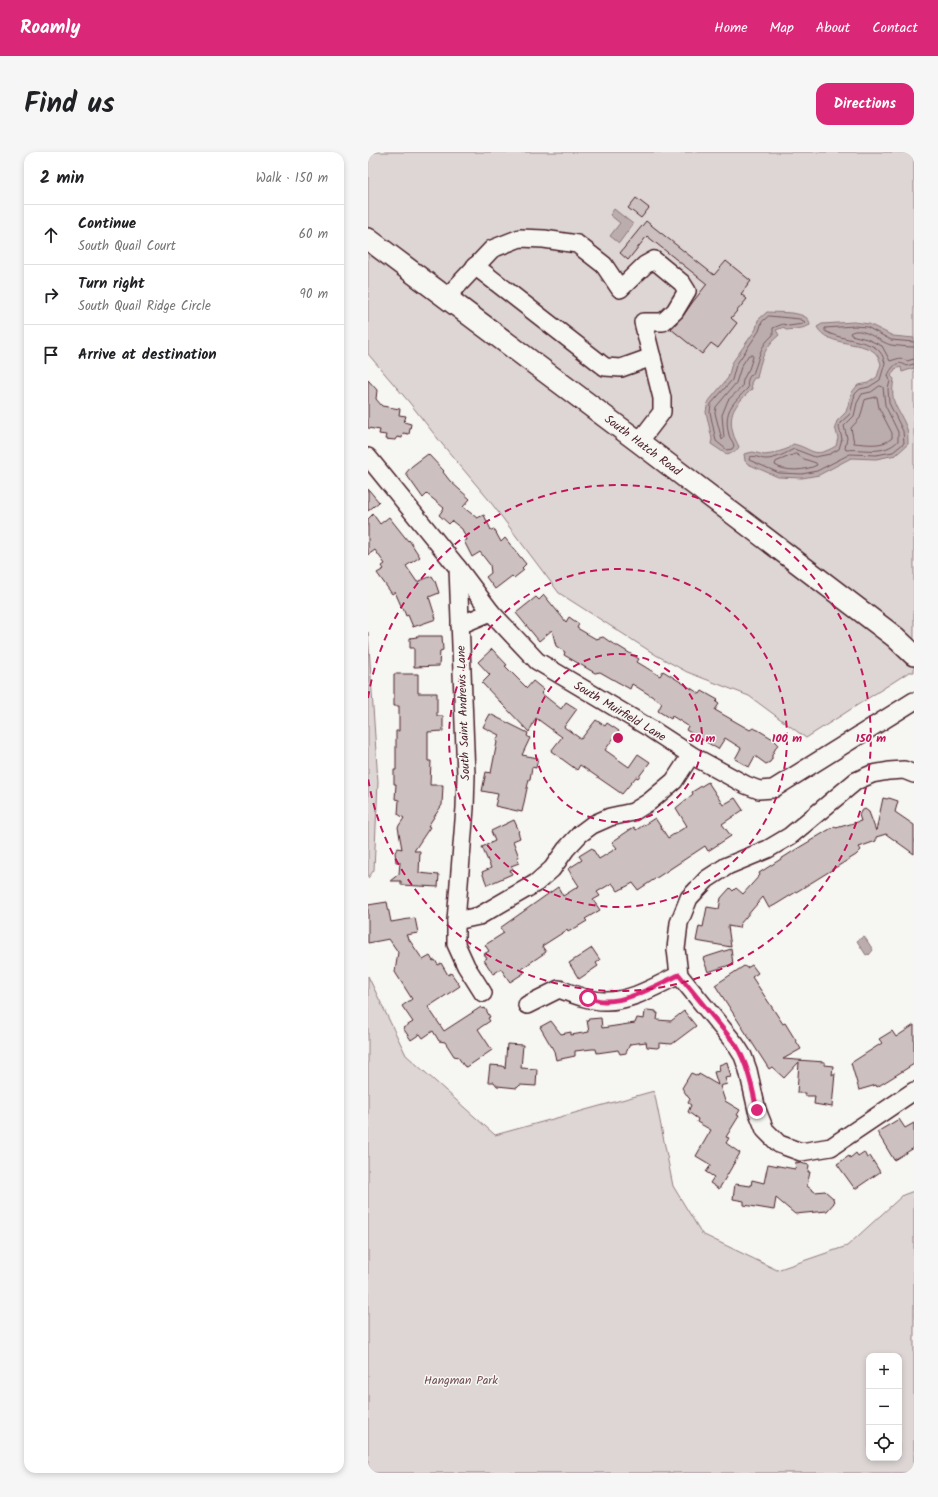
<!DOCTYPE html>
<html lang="en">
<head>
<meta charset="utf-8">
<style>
	body { margin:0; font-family:Kalam,sans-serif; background:#f6f6f6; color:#202124 }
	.controls { position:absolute; right:12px; bottom:12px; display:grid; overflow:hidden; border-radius:8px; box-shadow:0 2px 6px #0003 }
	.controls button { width:36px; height:36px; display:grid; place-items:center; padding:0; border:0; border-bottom:1px solid #e0e0e0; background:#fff; color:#202124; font:20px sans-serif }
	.stop { position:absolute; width:12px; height:12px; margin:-9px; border:3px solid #db2777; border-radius:50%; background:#fff }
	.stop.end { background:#db2777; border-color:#fff; box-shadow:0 1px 4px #0008 }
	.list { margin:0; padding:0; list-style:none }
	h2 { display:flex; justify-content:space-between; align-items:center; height:52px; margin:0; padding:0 16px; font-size:17px }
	h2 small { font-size:13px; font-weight:400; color:#757577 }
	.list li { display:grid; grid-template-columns:26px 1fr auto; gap:12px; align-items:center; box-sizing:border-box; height:60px; padding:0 16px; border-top:1px solid #e0e0e0 }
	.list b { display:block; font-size:15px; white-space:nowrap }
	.list p { margin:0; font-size:13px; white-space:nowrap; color:#757577 }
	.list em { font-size:13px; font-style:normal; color:#757577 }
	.icon { flex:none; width:22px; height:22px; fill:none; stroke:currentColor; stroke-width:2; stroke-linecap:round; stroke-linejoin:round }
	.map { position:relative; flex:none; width:546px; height:1321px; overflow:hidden; border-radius:12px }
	header { display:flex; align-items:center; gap:24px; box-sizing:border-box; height:56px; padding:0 20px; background:#db2777; color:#fff }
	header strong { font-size:19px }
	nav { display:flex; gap:22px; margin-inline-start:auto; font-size:14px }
	.intro { display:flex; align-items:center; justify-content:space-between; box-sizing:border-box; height:96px; padding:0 24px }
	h1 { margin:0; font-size:28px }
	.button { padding:10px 18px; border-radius:12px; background:#db2777; color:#fff; font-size:14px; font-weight:700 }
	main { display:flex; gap:24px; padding:0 24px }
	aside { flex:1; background:#fff; border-radius:12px; box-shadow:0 2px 6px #0003 }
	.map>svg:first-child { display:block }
	.green { fill:#ddd6d5; stroke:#947a80; fill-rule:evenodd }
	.water { fill:#bbadae; stroke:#8e747a }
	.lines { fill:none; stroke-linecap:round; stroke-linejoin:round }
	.shore { stroke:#77585f; stroke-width:1 }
	.building { fill:#ccc1c0; stroke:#4a1f2b }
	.minor-casing { stroke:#4a1f2b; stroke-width:20 }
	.major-casing { stroke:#4a1f2b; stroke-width:24 }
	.minor { stroke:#f6f6f2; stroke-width:17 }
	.major { stroke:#f6f6f2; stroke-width:21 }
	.route { stroke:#db2777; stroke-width:5 }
	.ring { fill:none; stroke:#c2185b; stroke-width:2; stroke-dasharray:7 5 }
	.labels { text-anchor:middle; stroke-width:3; stroke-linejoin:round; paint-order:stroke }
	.street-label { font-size:12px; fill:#4a1f2b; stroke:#f6f6f2 }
	.park-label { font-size:12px; fill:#6f4d56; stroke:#f6f6f2 }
	.centre { fill:#c2185b; stroke:#f6f6f2; stroke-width:2 }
	.ring-label { font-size:12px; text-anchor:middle; font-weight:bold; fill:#c2185b; stroke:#f6f6f2; stroke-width:3; stroke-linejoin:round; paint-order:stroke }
</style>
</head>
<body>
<header>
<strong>Roamly</strong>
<nav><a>Home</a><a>Map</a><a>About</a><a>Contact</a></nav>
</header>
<div class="intro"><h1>Find us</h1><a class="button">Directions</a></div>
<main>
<aside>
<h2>2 min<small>Walk · 150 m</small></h2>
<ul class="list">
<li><svg class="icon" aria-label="ahead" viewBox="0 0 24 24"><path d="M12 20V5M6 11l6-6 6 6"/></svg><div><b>Continue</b><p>South Quail Court</p></div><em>60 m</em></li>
<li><svg class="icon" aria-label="right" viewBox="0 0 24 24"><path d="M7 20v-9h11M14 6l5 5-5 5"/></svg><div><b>Turn right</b><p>South Quail Ridge Circle</p></div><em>90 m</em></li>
<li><svg class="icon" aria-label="arrive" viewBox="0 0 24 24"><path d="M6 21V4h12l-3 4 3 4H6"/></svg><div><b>Arrive at destination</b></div></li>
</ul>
</aside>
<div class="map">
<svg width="546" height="1321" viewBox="0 0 546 1321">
	<rect width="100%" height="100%" fill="#f6f6f2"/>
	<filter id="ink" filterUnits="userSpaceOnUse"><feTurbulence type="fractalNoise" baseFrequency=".025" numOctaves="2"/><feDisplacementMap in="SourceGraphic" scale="8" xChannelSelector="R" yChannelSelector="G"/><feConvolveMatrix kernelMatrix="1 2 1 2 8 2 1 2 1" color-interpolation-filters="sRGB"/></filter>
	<g filter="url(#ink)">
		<g class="green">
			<polygon points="0,0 546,0 546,520 541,520 438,586 381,544 319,520 288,503 191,441 121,348 74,292 41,250 0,202"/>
			<polygon points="0,480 10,630 6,718 0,726"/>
			<path d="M0,824L38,903L127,983L286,939L305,1034L334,1082L409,1118L479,1094L535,1043L546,1039V1321H0ZM501,1204H531V1306H501Z"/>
		</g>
		<g class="water">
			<polygon points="246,57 265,72 251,91 242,84 252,71 242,63"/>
			<path d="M399,160C411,161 442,158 442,173C435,177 426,177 418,178L416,175L408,178L411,183C397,194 392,209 389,226H386L383,231L384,237C370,251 359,259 365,281C366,286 369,290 371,295L367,300L358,302L343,292L344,287L338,260L340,250L360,226L364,211L388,177L390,168Z"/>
			<path d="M486,170L501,172L525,184L546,186V216L534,220L533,215L527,217L523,224L526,227C521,253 531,255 539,277C540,281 540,287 540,292L528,303L508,307L483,306L451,323L434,326L410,325L380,312L377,309L376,302L385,300L396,303L404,302L419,297L425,292C445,296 444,308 468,294L470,286L467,275L469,269L478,260L484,240L490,233L500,231L509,225L513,212C512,209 511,206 509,203C499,188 460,196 449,175L454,172Z"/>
			<polygon points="496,784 505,798 501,803 500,802 498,803 489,789"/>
		</g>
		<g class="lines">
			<g class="shore">
				<path d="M401,164L432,167L437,170L435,172L421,174L415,172L405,176V183C391,195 392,204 386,219C385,224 385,220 382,224C379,228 379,232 380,236C364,252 355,259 361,283C362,287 365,289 366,294L364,297L359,298L348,289L342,260L343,252L364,228L368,213L391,179L394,170Z"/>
				<path d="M546,190L523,188L499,175L486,174L457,176V179C470,188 504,188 512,200C515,203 516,208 517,211L512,228L501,235L492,237L487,242L482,262L472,271L471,275L474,287L471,297L462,302L447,305L426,297C418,301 408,307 398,307C392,307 388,303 382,305L381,308L411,321L434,322L449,319L482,302L508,303L525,300L536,291L535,279L521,251L520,237L522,229L520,223C524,215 530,207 538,214L546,212"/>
				<path d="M546,195C539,195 531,194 523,193C511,190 494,173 482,181L483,183L499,187L514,194L522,209L532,206L539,209L546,207"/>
				<polygon points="381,203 384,203 385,205 381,217 378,222 375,228 374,235 360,248 354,263 356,286 354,288 347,261 348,255 368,231 373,215"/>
				<path d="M512,234L515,235L517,253L530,280V289C515,304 497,296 478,298L477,296L479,286L476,274L486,264L489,251L494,242L503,240Z"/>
				<path d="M509,245L511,256L524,281V286C515,295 498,292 486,291L483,276L492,266L497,248Z"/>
				<path d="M428,302L436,307L448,311L449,313C438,319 417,320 407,313L408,310Z"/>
			</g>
		</g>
		<g class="building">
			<polygon points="268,46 281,56 273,66 260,56"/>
			<polygon points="278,69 346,123 358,109 383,129 373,142 379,147 363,166 369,171 350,196 343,191 334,202 303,177 315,164 324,151 339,132 279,84 260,108 252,101"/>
			<polygon points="0,228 9,238 8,247 14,254 32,257 31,263 38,264 36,270 43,272 41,282 35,281 34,286 29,285 27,288 17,287 18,283 11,282 12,278 0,276"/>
			<polygon points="60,302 76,319 75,320 82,329 102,347 95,355 109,366 116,363 123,378 126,377 133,390 137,386 158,412 154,416 156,418 146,426 144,424 127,437 118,425 123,421 122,413 112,400 104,405 96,389 99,388 94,377 84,369 81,372 71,363 76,356 59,342 55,346 38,322 38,321 44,314"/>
			<polygon points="0,337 11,350 0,359"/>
			<polygon points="5,362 12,372 21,365 40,389 41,388 52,405 38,414 49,430 64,424 67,429 71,441 61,445 68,467 45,475 40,463 38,464 35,456 34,456 27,440 24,442 9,421 16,417 14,414 17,412 7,398 0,403 0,367"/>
			<polygon points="176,443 198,470 201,465 211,472 209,476 228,487 235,485 248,494 250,494 271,507 269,510 292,524 295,519 332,542 334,539 350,548 348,550 351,552 347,558 382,578 385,576 390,578 405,587 410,592 404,603 404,607 402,610 398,612 387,604 381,615 367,607 373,596 357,586 350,597 318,578 320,574 304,564 303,567 290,559 294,551 285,545 264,532 262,537 232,520 227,521 196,503 197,500 188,494 184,478 171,489 148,461 168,445 171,448"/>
			<polygon points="48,484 74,484 75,498 72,499 71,514 46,515 46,496 42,496 42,486 49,485"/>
			<polygon points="124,497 139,513 137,514 159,536 165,529 176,538 173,541 193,557 198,550 209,557 196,575 213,587 228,568 237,574 239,571 251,579 237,598 261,615 270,602 282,610 270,626 268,625 254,642 212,613 209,618 183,599 194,585 168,566 161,580 114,531 122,523 110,510"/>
			<polygon points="26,522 50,522 50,541 69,541 69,564 75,564 75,579 60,580 60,609 63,609 62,633 75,633 74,653 60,674 62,675 46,699 52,699 51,721 71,723 70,735 33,733 33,729 22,729 31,722 32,710 28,710 27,700 30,696 34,697 30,675 36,666 30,662 31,648 27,647 28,632 26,632 26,618 28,618 28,579 31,579 31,554 26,554"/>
			<polygon points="122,562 160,581 159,584 162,586 154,603 170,606 168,616 164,615 162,627 161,627 154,660 127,654 130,642 114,639 118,620 123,621 129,590 128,589 131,583 115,575"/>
			<polygon points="340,630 355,653 367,646 375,658 354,672 363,684 340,699 337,694 270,738 265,731 250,739 244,731 229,740 232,744 225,748 232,758 217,767 219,769 209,775 200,780 199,778 174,794 178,800 153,817 156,821 142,830 133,817 125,822 116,808 119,806 116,802 121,799 117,793 136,781 132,776 190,735 195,744 211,734 200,717 214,708 211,704 224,696 231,707 249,696 244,690 266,675 268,678 287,666 300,686 319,674 308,656 325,642 324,640"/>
			<polygon points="515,646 519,647 521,646 530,649 527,660 546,673 546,702 518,682 508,685 508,689 491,695 493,698 488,703 407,753 401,756 395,745 372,772 371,776 360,774 363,795 328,789 331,774 335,775 339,755 351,757 353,746 362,736 365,739 368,736 375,742 392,723 391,721 427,698 467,674 468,676 493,669 491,663 493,659 497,657 501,660 508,679"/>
			<polygon points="146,668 151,679 150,680 152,686 145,689 151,705 149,705 151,711 143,714 145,717 142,718 144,722 119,733 114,720 123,716 114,695 127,689 123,679"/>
			<polygon points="19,750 23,770 47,766 50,781 38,783 55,808 62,804 65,809 67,808 70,813 73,811 80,823 83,821 92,834 60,855 76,879 113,855 114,857 117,856 122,865 120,866 122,869 110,877 124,898 99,915 96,914 90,905 86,904 77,890 71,889 65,879 55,886 52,882 43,888 35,876 45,870 34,854 44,847 27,820 30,800 21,787 0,791 0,753"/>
			<polygon points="224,796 232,808 228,811 230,814 211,827 201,811"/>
			<polygon points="363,797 365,812 340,820 335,806"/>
			<polygon points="384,813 390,821 384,825 415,872 417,871 433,897 415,907 457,910 457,913 465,914 464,923 467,921 464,955 446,952 447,944 437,944 437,941 429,941 431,910 416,926 404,915 401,917 347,833 376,814 379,816"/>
			<polygon points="279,858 288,859 288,861 290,861 289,868 303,869 316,859 328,874 304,892 291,891 291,895 289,896 279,895 278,890 262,892 258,901 252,902 250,898 229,901 228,897 224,897 207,899 207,904 188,908 186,899 172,875 183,869 193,882 203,880 203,883 221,880 219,868 221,867 233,866 234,876 267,871 269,866 276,867 277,859"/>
			<polygon points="546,873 546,912 509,935 508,933 491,938 483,911 514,891 511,887 524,879 528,885"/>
			<polygon points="139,892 155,893 153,916 169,917 168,934 152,933 149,936 129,934 126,930 120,930 122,913 135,914 137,917"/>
			<polygon points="359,910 363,925 357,926 359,932 352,934 357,949 372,958 369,963 371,964 358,985 361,986 358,991 372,1001 351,1037 342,1031 346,1025 338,1020 343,1013 328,1004 343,978 329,970 330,967 320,960 323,953 320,951 322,947 320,945 314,936 323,921 330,924 331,922 350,933 346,920 352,919 351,913"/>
			<polygon points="531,967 537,976 546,971 546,996 526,1008 509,980"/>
			<polygon points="496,1000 499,1006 502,1004 512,1020 487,1037 469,1012 481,1004 482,1006 488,1001 490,1004"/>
			<polygon points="428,1010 441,1013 440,1020 442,1020 439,1034 447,1040 457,1039 465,1046 466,1051 459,1059 427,1062 408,1046 406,1058 376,1053 376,1049 365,1047 367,1032 383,1034 384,1028 396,1031 400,1012 427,1017"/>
		</g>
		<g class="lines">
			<defs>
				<g id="minor">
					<polyline points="107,114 237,215 253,216 284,205"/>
					<polyline points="78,146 124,97 152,86 176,87 209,92 236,113 252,137 277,113 286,108 314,131 319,139 307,159 295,170 275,170 294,246 294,260 271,290"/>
					<polyline points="0,305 90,416 98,623 97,656 88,769 88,792 98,814 115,841"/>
					<polyline points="90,416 123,460 169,509 283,577 323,603 378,633 391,638 405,637 546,549"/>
					<polyline points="92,473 123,460"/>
					<polyline points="88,769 111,764 168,731 184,717 198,697 212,682 224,673 242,665 265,660 281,650 306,629 323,603"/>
					<polyline points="311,823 368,893 375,904 380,918 389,958 397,978 411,992 433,1000 463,995 546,939"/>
					<polyline points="311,823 308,797 311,771 321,746 339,727 359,714 400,697 422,684 488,629 504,622 521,619 536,618 546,622"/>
					<path d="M159,853L191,837C205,842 221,849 236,849C262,850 288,834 311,823"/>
				</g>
				<polyline id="major" points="0,87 271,290 527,485 546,503"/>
			</defs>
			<use href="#minor" class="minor-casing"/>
			<use href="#major" class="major-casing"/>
			<use href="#minor" class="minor"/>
			<use href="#major" class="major"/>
		</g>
	</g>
	<g class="lines" filter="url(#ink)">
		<path class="route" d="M220,846C225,847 231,849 236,849C260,850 289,833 311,823L368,893C380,913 384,935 389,958"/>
	</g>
	<g class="ring">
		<circle cx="250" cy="586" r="84"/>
		<circle cx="250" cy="586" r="169"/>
		<path d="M0 546A253 253 0 1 1 0 626"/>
	</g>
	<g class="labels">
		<g class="street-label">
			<text transform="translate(275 293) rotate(37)" y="4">South Hatch Road</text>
			<text transform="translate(252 559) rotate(31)" y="4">South Muirfield Lane</text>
			<text transform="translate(95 561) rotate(-92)" y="4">South Saint Andrews Lane</text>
		</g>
		<g class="park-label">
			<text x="93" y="1232">Hangman Park</text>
		</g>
	</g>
	<circle cx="250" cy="586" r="6" class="centre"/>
	<g class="ring-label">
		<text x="334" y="590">50 m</text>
		<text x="419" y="590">100 m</text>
		<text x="503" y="590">150 m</text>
	</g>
</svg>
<div class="controls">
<button>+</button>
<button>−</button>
<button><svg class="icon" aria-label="locate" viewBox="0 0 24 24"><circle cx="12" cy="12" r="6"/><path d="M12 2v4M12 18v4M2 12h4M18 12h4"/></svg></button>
</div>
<div class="stop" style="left:220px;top:846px"></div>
<div class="stop end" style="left:389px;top:958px"></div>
</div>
</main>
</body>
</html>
